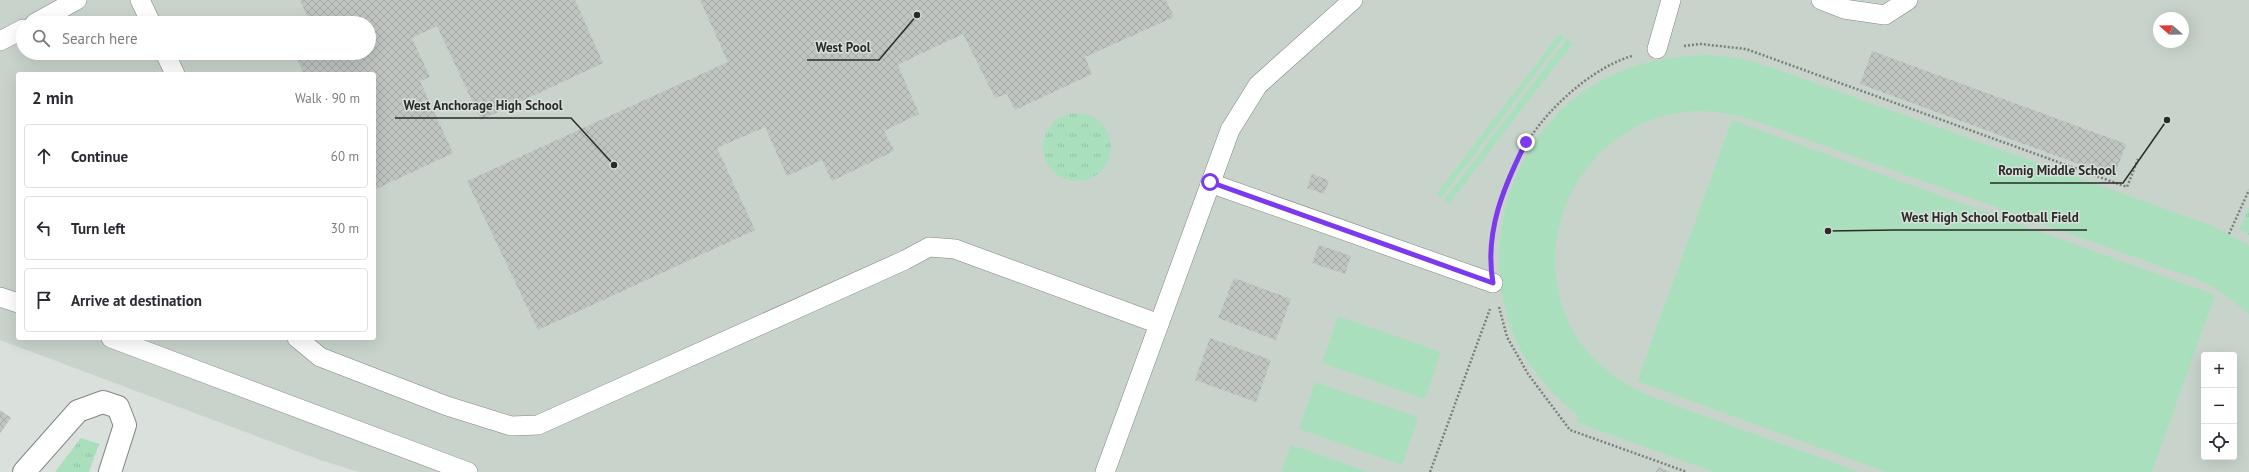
<!DOCTYPE html>
<html lang="en">
<head>
<meta charset="utf-8">
<style>
	body { margin:0; font-family:"PT Sans",sans-serif; background:#f2f2f3; color:#2b2b33 }
	.controls { position:absolute; right:12px; bottom:12px; display:grid; overflow:hidden; border-radius:4px; box-shadow:0 4px 16px #0002 }
	.controls button { width:36px; height:36px; display:grid; place-items:center; padding:0; border:0; border-bottom:1px solid #e1e1e2; background:#fff; color:#2b2b33; font:20px sans-serif }
	.compass { position:absolute; left:2153px; top:12px; width:36px; height:36px; border-radius:50%; background:#fff; box-shadow:0 4px 16px #0002; rotate:290deg }
	.stop { position:absolute; width:12px; height:12px; margin:-9px; border:3px solid #7c3aed; border-radius:50%; background:#fff }
	.stop.end { background:#7c3aed; border-color:#fff; box-shadow:0 1px 4px #0008 }
	.list { margin:0; padding:0; list-style:none }
	h2 { display:flex; justify-content:space-between; align-items:center; height:52px; margin:0; padding:0 16px; font-size:17px }
	h2 small { font-size:13px; font-weight:400; color:#7c7c81 }
	.list li { display:grid; grid-template-columns:26px 1fr auto; gap:12px; align-items:center; box-sizing:border-box; height:64px; margin:0 8px 8px; padding:0 8px; border:1px solid #e1e1e2; border-radius:4px }
	.list b { display:block; font-size:15px; white-space:nowrap }
	.list em { font-size:13px; font-style:normal; color:#7c7c81 }
	.icon { flex:none; width:22px; height:22px; fill:none; stroke:currentColor; stroke-width:2; stroke-linecap:round; stroke-linejoin:round }
	.map { position:relative; flex:none; width:2249px; height:472px; overflow:hidden }
	.search { position:absolute; background:#fff; box-shadow:0 4px 16px #0002; left:16px; top:16px; width:360px; height:44px; display:flex; align-items:center; gap:10px; box-sizing:border-box; padding:0 14px; border-radius:22px; color:#7c7c81; font-size:15px }
	.panel { position:absolute; background:#fff; box-shadow:0 4px 16px #0002; left:16px; top:72px; width:360px; height:268px; border-radius:4px }
	.map>svg:first-child { display:block }
	.built { fill:#c8d4cb; fill-rule:evenodd }
	.grass { fill:url(#grass-tufts) }
	.pitch { fill:#aadfbd }
	.building { fill:url(#building-cross-hatch) }
	.lines { fill:none; stroke-linecap:round; stroke-linejoin:round }
	.service-casing { stroke:#828783; stroke-width:20 }
	.minor-casing { stroke:#828783; stroke-width:24 }
	.path { stroke:#7b7f7c; stroke-width:2.5; stroke-dasharray:2 2; stroke-linecap:butt }
	.service { stroke:#fff; stroke-width:19 }
	.minor { stroke:#fff; stroke-width:22 }
	.route { stroke:#7c3aed; stroke-width:5 }
	.leader { fill:none; stroke:#292b29; stroke-width:1.5 }
	.callout-dot { fill:#292b29; stroke:#dae0dc; stroke-width:1.5 }
	.callout-label { font-size:13px; text-anchor:middle; font-weight:bold; fill:#292b29; stroke:#dae0dc; stroke-width:3; stroke-linejoin:round; paint-order:stroke }
</style>
</head>
<body>
<div class="map">
<svg width="2249" height="472" viewBox="0 0 2249 472">
	<defs>
		<pattern id="grass-tufts" width="24" height="20" patternUnits="userSpaceOnUse"><rect width="24" height="20" fill="#aadfbd"/><path d="M3 7l-1-3M5 7V3M7 7l1-3M15 17l-1-3M17 17v-4M19 17l1-3" fill="none" stroke="#92c0a2"/></pattern>
		<pattern id="building-cross-hatch" width="8" height="8" patternUnits="userSpaceOnUse"><rect width="8" height="8" fill="#c0c5c2"/><path d="M0 0l8 8M0 8l8-8" fill="none" stroke="#a5a9a7"/></pattern>
	</defs>
	<rect width="100%" height="100%" fill="#dae0dc"/>
	<path class="built" d="M0,0H2249V472H359L320,460L0,340ZM2159,18H2183V42H2159ZM23,23H369V53H23ZM18,74H374V338H18ZM2204,355H2234V457H2204Z"/>
	<g class="grass">
		<circle cx="1077" cy="147" r="34"/>
		<polygon points="2249,207 2249,235 2239,229"/>
		<polygon points="81,438 99,444 89,472 55,472"/>
	</g>
	<g class="pitch">
		<polygon points="1560,33 1564,37 1441,198 1436,194"/>
		<polygon points="1567,39 1573,43 1449,204 1444,200"/>
		<path d="M1708,55L1739,58L1770,67L2213,226L2249,245V314L2220,291L2196,279L1753,120C1735,115 1718,111 1699,111C1580,113 1512,256 1586,350C1604,372 1627,385 1652,397L1860,472H1714L1576,422L1578,416C1553,394 1531,372 1517,342C1472,244 1515,116 1617,73C1646,60 1676,56 1708,55Z"/>
		<polygon points="1732,120 2215,295 2152,472 1886,472 1637,381"/>
		<polygon points="1338,316 1441,352 1425,399 1322,363"/>
		<polygon points="1315,382 1418,417 1402,465 1299,429"/>
		<polygon points="1291,445 1369,472 1281,472"/>
	</g>
	<g class="building">
		<polygon points="300,0 575,0 603,63 481,120 437,26 412,38 430,77 420,81 453,153 374,190 374,74 304,74 294,53 369,53 369,23 310,23"/>
		<polygon points="700,0 1166,0 1174,17 1085,57 1092,74 1015,110 1007,94 995,98 963,34 922,53 898,65 919,114 884,131 894,151 832,181 822,160 787,176 765,127 717,148 755,230 538,330 467,181 728,62"/>
		<polygon points="1872,51 2126,144 2114,177 1860,84"/>
		<polygon points="1312,174 1329,180 1324,194 1307,188"/>
		<polygon points="1319,245 1351,256 1345,274 1312,263"/>
		<polygon points="1234,278 1291,299 1276,340 1218,318"/>
		<polygon points="1210,338 1271,360 1256,402 1195,380"/>
		<polygon points="0,410 11,418 0,433"/>
		<polygon points="1658,467 1671,472 1656,472"/>
	</g>
	<g class="lines">
		<defs>
			<g id="service">
				<polyline points="140,0 151,23"/>
				<polyline points="1821,0 1844,9 1885,15 1908,0"/>
				<polyline points="35,23 77,0"/>
				<polyline points="0,41 23,29"/>
				<polyline points="1657,49 1671,0"/>
				<polyline points="165,53 175,74"/>
				<polyline points="1210,183 1493,283"/>
				<polyline points="0,297 18,303"/>
				<polyline points="111,338 468,472"/>
				<polyline points="297,338 320,357 447,406 511,426 538,425 905,260 929,247 955,249 1159,324"/>
				<polyline points="1105,472 1230,130 1258,85 1353,0"/>
			</g>
			<polyline id="minor" points="24,472 78,411 103,402 118,407 125,425 110,472"/>
		</defs>
		<use href="#service" class="service-casing"/>
		<use href="#minor" class="minor-casing"/>
		<g class="path">
			<polyline points="1684,46 1701,44 1746,49 2127,187 2138,159"/>
			<polyline points="2229,234 2249,190"/>
			<path d="M1490,255C1495,188 1524,130 1577,87C1593,74 1612,62 1632,56"/>
			<polyline points="1499,307 1507,337 1528,374 1570,430 1687,472"/>
			<polyline points="1430,472 1490,309"/>
		</g>
		<use href="#service" class="service"/>
		<use href="#minor" class="minor"/>
	</g>
	<g class="lines">
		<path class="route" d="M1210,182L1493,283C1484,232 1504,186 1526,142"/>
	</g>
	<path class="leader" d="M917 15L879 60H807M614 165L571 118H395M2167 120L2123 183H1990M1828 231L1894 230H2087"/>
	<g class="callout-dot">
		<circle cx="917" cy="15" r="4"/>
		<circle cx="614" cy="165" r="4"/>
		<circle cx="2167" cy="120" r="4"/>
		<circle cx="1828" cy="231" r="4"/>
	</g>
	<g class="callout-label">
		<text x="843" y="52">West Pool</text>
		<text x="483" y="110">West Anchorage High School</text>
		<text x="2057" y="175">Romig Middle School</text>
		<text x="1990" y="222">West High School Football Field</text>
	</g>
</svg>
<div class="controls">
<button>+</button>
<button>−</button>
<button><svg class="icon" aria-label="locate" viewBox="0 0 24 24"><circle cx="12" cy="12" r="6"/><path d="M12 2v4M12 18v4M2 12h4M18 12h4"/></svg></button>
</div>
<svg class="compass" viewBox="-18 -18 36 36"><path d="M0-13l5 13h-10z" fill="#e53935"/><path d="M0 13l5-13h-10z" fill="#7c7c81"/></svg>
<div class="stop" style="left:1210px;top:182px"></div>
<div class="stop end" style="left:1526px;top:142px"></div>
<div class="search"><svg class="icon" aria-label="search" viewBox="0 0 24 24"><circle cx="10" cy="10" r="6"/><path d="M15 15l6 6"/></svg>Search here</div>
<section class="panel">
<h2>2 min<small>Walk · 90 m</small></h2>
<ul class="list">
<li><svg class="icon" aria-label="ahead" viewBox="0 0 24 24"><path d="M12 20V5M6 11l6-6 6 6"/></svg><div><b>Continue</b></div><em>60 m</em></li>
<li><svg class="icon" aria-label="left" viewBox="0 0 24 24"><path d="M17 20v-9H6M10 6l-5 5 5 5"/></svg><div><b>Turn left</b></div><em>30 m</em></li>
<li><svg class="icon" aria-label="arrive" viewBox="0 0 24 24"><path d="M6 21V4h12l-3 4 3 4H6"/></svg><div><b>Arrive at destination</b></div></li>
</ul>
</section>
</div>
</body>
</html>
